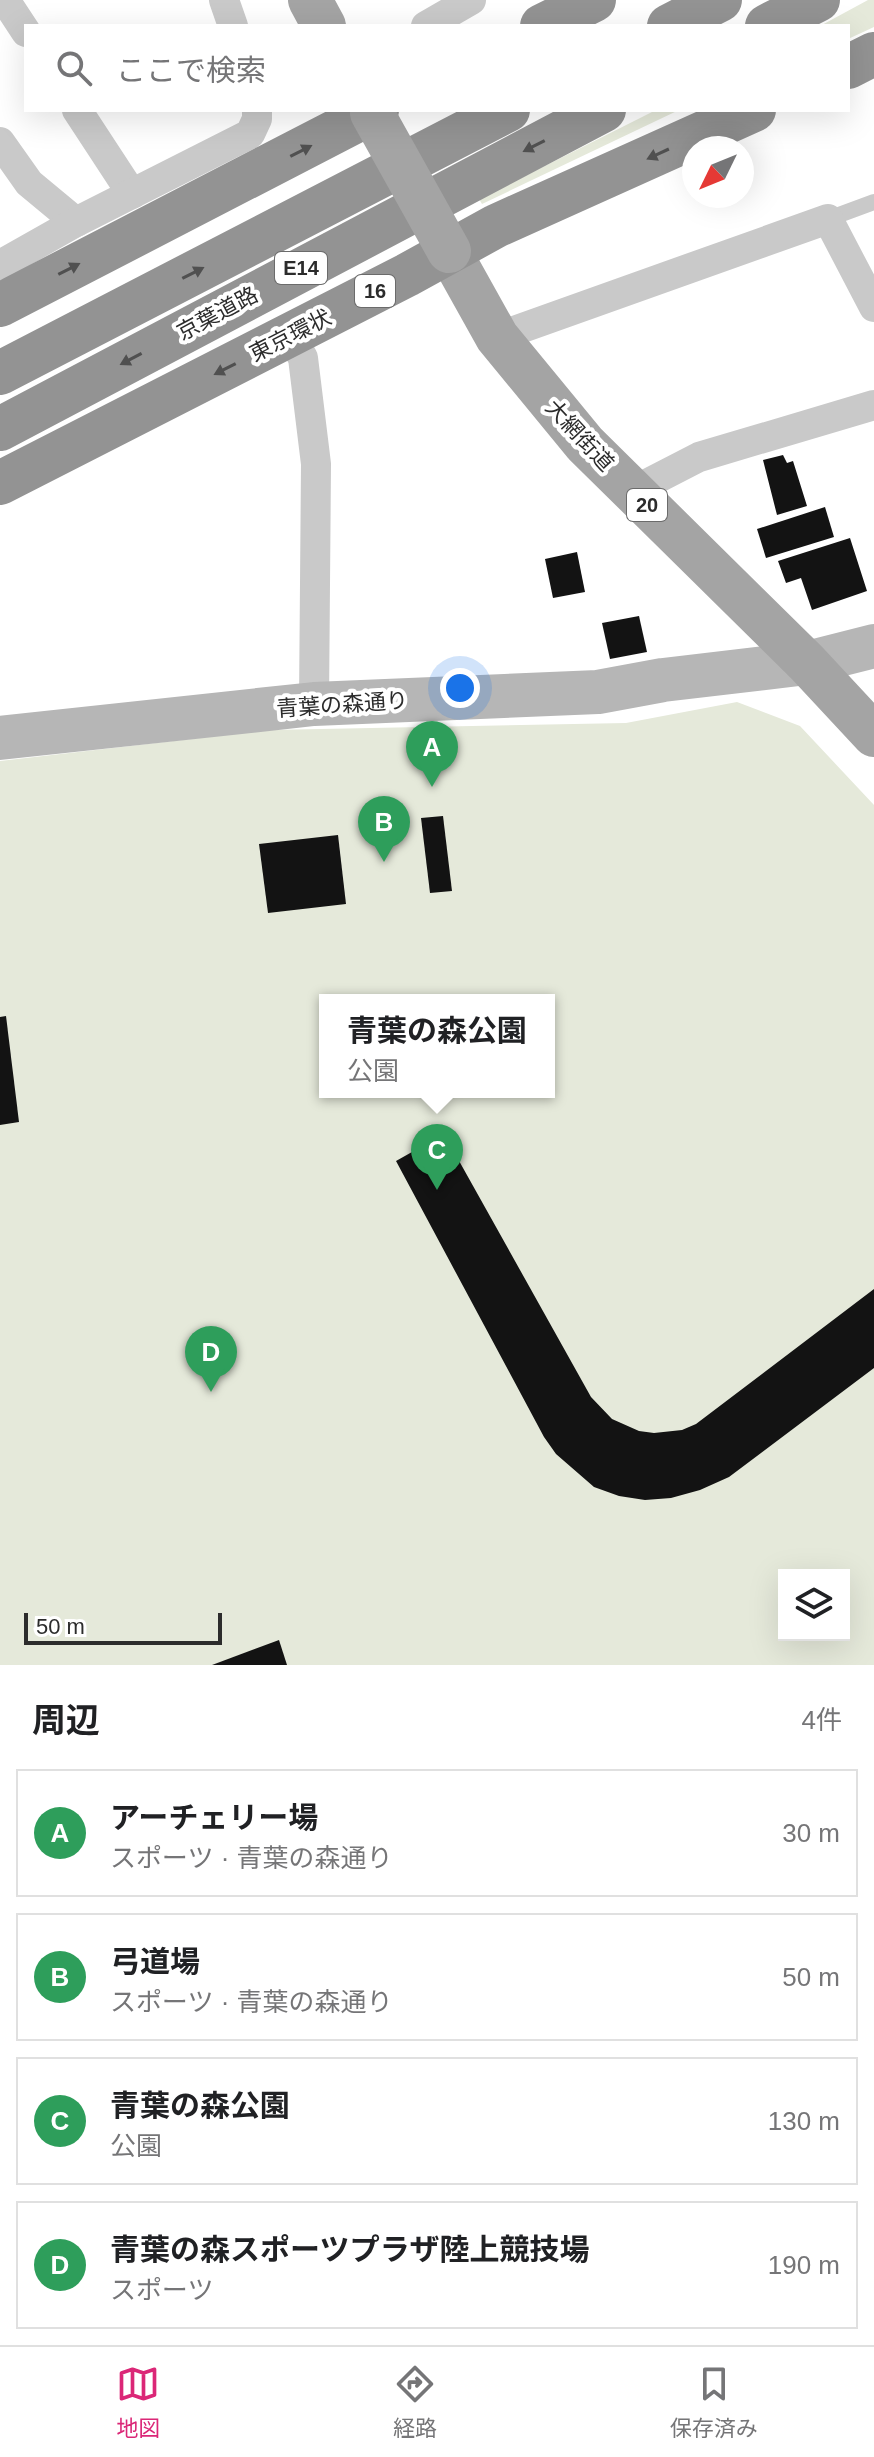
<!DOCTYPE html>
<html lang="ja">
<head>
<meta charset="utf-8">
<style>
	body { margin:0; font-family:Arial,"Noto Sans JP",sans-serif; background:#f6f6f6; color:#202124 }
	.controls { position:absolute; right:24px; bottom:24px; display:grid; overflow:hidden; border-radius:0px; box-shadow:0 8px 32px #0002 }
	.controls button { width:72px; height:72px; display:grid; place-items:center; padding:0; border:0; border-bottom:2px solid #e0e0e0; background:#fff; color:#202124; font:40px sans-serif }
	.compass { position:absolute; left:682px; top:136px; width:72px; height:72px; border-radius:50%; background:#fff; box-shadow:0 8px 32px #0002; rotate:227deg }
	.scale { position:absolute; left:24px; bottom:20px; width:198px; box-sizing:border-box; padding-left:8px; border:4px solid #2c2c2c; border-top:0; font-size:22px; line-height:28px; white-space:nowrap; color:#2c2c2c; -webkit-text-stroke:6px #fff; paint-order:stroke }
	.you { position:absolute; left:460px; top:688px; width:28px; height:28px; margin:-20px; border:6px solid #fff; border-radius:50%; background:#1a73e8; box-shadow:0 0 0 12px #1a73e833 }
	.badge { display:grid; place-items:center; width:52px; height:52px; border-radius:50%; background:#db2777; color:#fff; font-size:26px; font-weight:700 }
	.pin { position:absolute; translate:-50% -66px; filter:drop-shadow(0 2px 4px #0008) }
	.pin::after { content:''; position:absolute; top:42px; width:28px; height:24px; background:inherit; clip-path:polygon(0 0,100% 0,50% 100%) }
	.popup { position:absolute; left:319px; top:994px; width:236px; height:104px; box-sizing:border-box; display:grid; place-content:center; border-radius:0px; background:#fff; filter:drop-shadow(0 2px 6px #0005); font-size:26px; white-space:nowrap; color:#757577 }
	.popup b { font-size:30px; color:#202124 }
	.popup::after { content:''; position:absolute; left:50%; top:100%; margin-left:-16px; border:16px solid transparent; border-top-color:#fff }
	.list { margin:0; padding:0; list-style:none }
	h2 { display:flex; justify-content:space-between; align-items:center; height:104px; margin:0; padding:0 32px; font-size:34px }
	h2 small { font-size:26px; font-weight:400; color:#757577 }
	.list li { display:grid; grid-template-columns:52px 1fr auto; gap:24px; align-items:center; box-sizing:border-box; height:128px; margin:0 16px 16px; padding:0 16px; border:2px solid #e0e0e0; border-radius:0px }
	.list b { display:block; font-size:30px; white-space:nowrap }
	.list p { margin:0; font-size:26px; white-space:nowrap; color:#757577 }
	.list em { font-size:26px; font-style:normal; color:#757577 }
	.icon { flex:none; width:44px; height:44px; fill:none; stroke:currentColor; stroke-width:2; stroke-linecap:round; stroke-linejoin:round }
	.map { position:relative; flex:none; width:874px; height:1665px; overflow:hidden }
	.search { position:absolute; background:#fff; box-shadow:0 8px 32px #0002; left:24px; right:24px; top:24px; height:88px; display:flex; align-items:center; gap:20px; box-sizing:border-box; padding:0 28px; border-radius:0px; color:#757577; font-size:30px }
	.sheet { height:680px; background:#fff }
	nav { display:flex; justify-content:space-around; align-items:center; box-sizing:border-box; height:112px; border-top:2px solid #e0e0e0; background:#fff; font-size:22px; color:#757577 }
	nav a { display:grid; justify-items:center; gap:4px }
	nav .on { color:#db2777 }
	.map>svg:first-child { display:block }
	.green { fill:#e5e9da; fill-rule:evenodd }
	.building { fill:#131313 }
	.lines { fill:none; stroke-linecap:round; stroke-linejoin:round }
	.lane { stroke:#c9c9c9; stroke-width:16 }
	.street { stroke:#c9c9c9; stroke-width:30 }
	.secondary { stroke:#b6b6b6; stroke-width:44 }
	.primary { stroke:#a4a4a4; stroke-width:44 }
	.highway { stroke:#939393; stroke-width:44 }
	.primary-bridge { stroke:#a4a4a4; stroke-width:44 }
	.oneway { fill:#505050 }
	.labels { text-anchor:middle; stroke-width:8; stroke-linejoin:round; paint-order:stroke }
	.shield { fill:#fff; stroke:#6b6b6b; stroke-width:2 }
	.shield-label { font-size:20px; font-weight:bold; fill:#2c2c2c }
	.street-label { font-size:22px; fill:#2c2c2c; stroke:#fff }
</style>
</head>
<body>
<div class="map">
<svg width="874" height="1665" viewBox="0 0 874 1665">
	<rect width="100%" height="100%" fill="#fff"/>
	<g class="green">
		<polygon points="868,0 874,0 874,27 848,39 848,26 820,26"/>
		<polygon points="656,110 679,110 482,204 479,199"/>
		<path d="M737,702L800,726L874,805V1665H0V761L270,730L626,723ZM325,1000H549V1092H325ZM784,1575H844V1635H784Z"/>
	</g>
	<g class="building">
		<polygon points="783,455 787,463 793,461 807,506 777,515 763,460"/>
		<polygon points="825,507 834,537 766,558 757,529"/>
		<polygon points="850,538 867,591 812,610 801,578 786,583 778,561"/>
		<polygon points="577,552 585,592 553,598 545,559"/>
		<polygon points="639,616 647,652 610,659 602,623"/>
		<polygon points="443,816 452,891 430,893 421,818"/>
		<polygon points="338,835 346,904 268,913 259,844"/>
		<polygon points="6,1016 19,1122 0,1125 0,1017"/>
		<polygon points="444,1134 591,1397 612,1419 639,1431 654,1433 682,1430 696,1424 874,1289 874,1368 729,1477 700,1490 671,1498 645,1500 619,1496 594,1487 556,1454 544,1437 396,1161"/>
		<polygon points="279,1640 287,1665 212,1665"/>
	</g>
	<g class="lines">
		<polyline class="lane" points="828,219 874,202"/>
		<g class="street">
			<polyline points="5,0 26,32"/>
			<polyline points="224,0 233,26"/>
			<polyline points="426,26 471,0"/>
			<polyline points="77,110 132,194"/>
			<polyline points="0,142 29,183 76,222"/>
			<polyline points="0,265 76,222 250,134 257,119 257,110"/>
			<polyline points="290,335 303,358 316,464 314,704"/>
			<polyline points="497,337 828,219 874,307"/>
			<polyline points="633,491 699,457 874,405"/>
		</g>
		<polyline class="secondary" points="0,738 314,704 598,692 663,680 807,663 874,646"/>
		<g class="primary">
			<polyline points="310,0 324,26"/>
			<polyline points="449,251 497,337 585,444 807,663 874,735"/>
		</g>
		<g class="highway">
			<polyline points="542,26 594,0"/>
			<polyline points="669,26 720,0"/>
			<polyline points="767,26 818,0"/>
			<polyline points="848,67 874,54"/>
			<polyline points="0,305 377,110"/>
			<polyline points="0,373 508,110"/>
			<polyline points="0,429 604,110"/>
			<polyline points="0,483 407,275 496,226 754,110"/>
		</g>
		<polyline class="primary-bridge" points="372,113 449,251"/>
	</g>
	<defs><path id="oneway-solid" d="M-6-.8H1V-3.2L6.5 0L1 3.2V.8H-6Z" transform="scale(2)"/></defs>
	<g class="oneway">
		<use href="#oneway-solid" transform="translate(534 146) rotate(153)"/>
		<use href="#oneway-solid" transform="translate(301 151) rotate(-27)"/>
		<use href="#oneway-solid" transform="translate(658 154) rotate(155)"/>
		<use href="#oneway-solid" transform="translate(69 269) rotate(-27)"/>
		<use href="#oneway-solid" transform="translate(193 273) rotate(-27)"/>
		<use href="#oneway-solid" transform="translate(131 359) rotate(152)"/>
		<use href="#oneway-solid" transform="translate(225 369) rotate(153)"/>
	</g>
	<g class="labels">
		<g class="shield">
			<rect x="275" y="252" width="52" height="32" rx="6"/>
			<rect x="355" y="275" width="40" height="32" rx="6"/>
			<rect x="627" y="489" width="40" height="32" rx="6"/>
		</g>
		<g class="shield-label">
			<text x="301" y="275">E14</text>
			<text x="375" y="298">16</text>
			<text x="647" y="512">20</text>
		</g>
		<g class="street-label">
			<text transform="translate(217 313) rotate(-28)" y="8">京葉道路</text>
			<text transform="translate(290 335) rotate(-27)" y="8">東京環状</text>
			<text transform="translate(580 435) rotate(47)" y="8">大網街道</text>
			<text transform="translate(342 704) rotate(-4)" y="8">青葉の森通り</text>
		</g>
	</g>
</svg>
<div class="controls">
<button><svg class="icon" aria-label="layers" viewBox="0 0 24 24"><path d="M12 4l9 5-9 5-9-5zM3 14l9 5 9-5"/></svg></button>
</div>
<svg class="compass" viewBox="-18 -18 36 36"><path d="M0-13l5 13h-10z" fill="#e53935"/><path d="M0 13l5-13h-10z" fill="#757577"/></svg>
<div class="scale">50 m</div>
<div class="you"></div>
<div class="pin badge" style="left:432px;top:787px;background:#2e9e5b">A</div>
<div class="pin badge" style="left:384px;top:862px;background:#2e9e5b">B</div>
<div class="pin badge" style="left:437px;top:1190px;background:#2e9e5b">C</div>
<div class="popup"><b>青葉の森公園</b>公園</div>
<div class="pin badge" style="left:211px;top:1392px;background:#2e9e5b">D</div>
<div class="search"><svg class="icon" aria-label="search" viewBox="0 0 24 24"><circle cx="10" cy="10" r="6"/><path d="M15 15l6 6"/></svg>ここで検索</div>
</div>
<section class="sheet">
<h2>周辺<small>4件</small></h2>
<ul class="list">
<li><span class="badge" style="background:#2e9e5b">A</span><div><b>アーチェリー場</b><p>スポーツ · 青葉の森通り</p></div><em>30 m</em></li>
<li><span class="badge" style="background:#2e9e5b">B</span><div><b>弓道場</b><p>スポーツ · 青葉の森通り</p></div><em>50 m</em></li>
<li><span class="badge" style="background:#2e9e5b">C</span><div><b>青葉の森公園</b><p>公園</p></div><em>130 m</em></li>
<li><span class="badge" style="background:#2e9e5b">D</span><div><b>青葉の森スポーツプラザ陸上競技場</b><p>スポーツ</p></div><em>190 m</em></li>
</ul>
</section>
<nav>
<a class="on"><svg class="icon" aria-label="map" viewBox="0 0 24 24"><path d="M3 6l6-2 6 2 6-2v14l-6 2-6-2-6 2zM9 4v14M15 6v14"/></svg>地図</a>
<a><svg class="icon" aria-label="directions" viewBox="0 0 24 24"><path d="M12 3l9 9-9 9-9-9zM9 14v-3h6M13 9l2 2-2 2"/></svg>経路</a>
<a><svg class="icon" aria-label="saved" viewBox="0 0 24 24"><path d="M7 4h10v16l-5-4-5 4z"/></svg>保存済み</a>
</nav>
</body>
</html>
